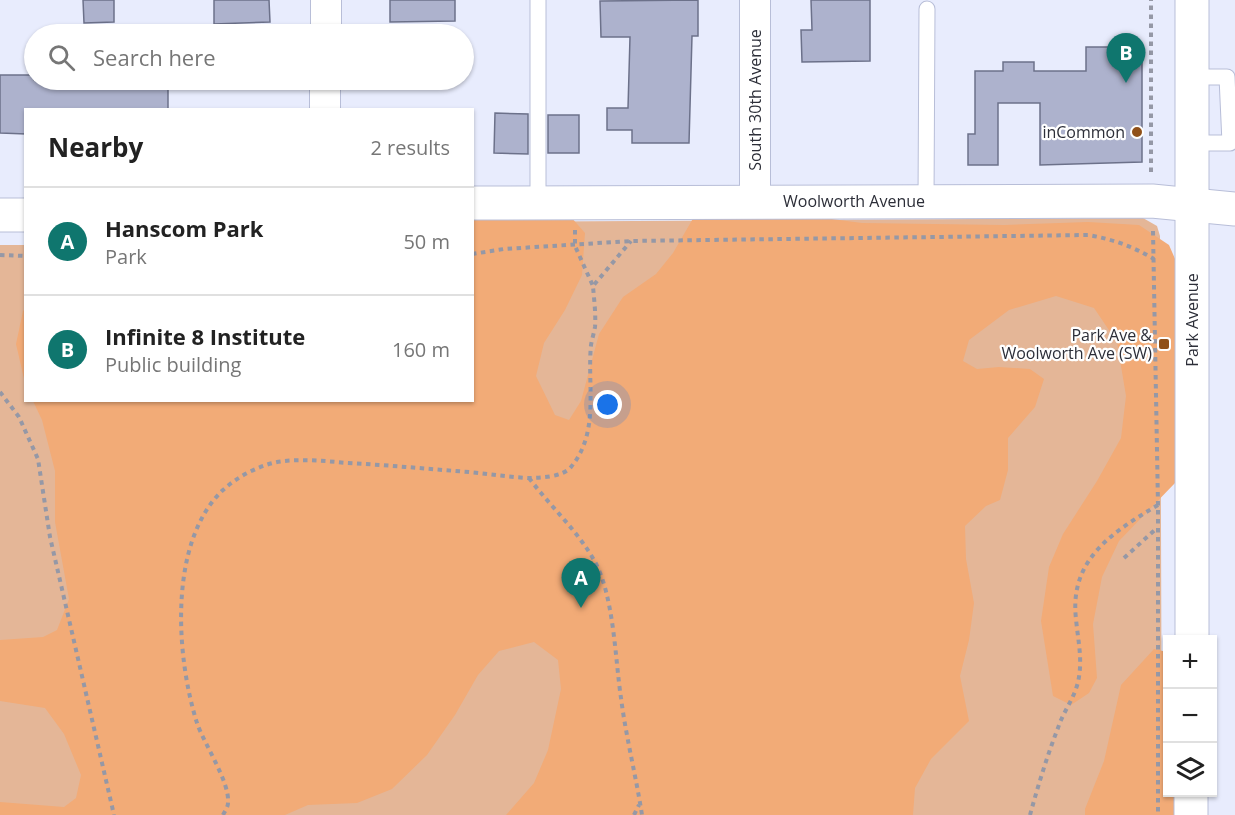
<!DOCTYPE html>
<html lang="en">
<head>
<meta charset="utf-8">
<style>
	body { margin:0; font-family:"Open Sans",sans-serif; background:#f2f2f2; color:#222 }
	.controls { position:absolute; right:18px; bottom:18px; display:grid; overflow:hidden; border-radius:0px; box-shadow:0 2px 4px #0004 }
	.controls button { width:54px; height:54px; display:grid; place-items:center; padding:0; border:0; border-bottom:2px solid #e0e0e0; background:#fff; color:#222; font:30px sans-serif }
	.you { position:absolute; left:608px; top:405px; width:21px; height:21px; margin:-15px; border:4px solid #fff; border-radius:50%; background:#1a73e8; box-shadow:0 0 0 9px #1a73e833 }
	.badge { display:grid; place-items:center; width:39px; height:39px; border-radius:50%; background:#0f766e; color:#fff; font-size:20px; font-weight:700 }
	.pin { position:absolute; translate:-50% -50px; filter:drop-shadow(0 2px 3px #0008) }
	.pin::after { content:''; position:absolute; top:32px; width:21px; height:18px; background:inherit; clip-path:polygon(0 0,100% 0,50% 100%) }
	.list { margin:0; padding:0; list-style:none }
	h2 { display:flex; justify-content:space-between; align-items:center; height:78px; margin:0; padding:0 24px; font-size:26px }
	h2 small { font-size:20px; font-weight:400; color:#767676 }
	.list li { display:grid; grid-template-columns:39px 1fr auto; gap:18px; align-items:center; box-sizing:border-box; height:108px; padding:0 24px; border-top:2px solid #e0e0e0 }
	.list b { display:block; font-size:22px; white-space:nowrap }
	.list p { margin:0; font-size:20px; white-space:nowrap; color:#767676 }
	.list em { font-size:20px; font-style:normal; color:#767676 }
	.icon { flex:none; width:33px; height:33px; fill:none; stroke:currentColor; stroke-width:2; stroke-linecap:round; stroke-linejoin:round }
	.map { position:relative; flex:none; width:1235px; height:815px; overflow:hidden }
	.search { position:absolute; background:#fff; box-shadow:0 2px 4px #0004; left:24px; top:24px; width:450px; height:66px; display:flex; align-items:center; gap:15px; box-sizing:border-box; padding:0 21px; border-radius:33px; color:#767676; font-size:22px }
	.panel { position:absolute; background:#fff; box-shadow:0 2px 4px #0004; left:24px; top:108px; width:450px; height:294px; border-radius:0px }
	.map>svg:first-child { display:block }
	.green { fill:#e4b697 }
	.forest { fill:#f2ab77 }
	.building { fill:#adb2cd; stroke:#6c718a; stroke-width:1.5 }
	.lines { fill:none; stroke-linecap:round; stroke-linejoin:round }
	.lane-casing { stroke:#b8bed8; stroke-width:17 }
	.street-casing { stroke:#b8bed8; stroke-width:32 }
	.secondary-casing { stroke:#b8bed8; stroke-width:35 }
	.path { stroke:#9598a6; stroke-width:4; stroke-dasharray:4.5 4.5; stroke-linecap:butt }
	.lane { stroke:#fff; stroke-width:15 }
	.street { stroke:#fff; stroke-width:30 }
	.secondary { stroke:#fff; stroke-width:33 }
	.poi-dot { fill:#905019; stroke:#fff; stroke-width:2 }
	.labels { text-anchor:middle; stroke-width:4.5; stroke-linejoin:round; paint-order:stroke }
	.street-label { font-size:16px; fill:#2c2e38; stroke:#fff }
	.poi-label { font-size:16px; fill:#2c2e38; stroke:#fff; text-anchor:end }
</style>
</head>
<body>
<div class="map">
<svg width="1235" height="815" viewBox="0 0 1235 815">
	<rect width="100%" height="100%" fill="#e8ecfd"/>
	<polygon class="green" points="1143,218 1157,226 1160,236 1162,815 0,815 0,245 25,245 26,400 472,400 473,222"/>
	<g class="forest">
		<polygon points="473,209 571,217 585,233 582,275 565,310 544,343 536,376 555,415 569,420 581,401 599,334 623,297 656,274 673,253 695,215 809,216 862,223 1004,225 1088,222 1139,225 1169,245 1179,268 1180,447 1175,483 1119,541 1102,577 1093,624 1097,678 1089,693 1071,705 1053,696 1041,621 1049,567 1063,534 1097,481 1121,438 1126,396 1117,342 1094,308 1056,296 1009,310 969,340 963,361 977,369 999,367 1030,369 1044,379 1035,407 1008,438 1008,470 1000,500 986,506 965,526 966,559 974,603 969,640 960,676 969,721 931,759 915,788 913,815 506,815 534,783 548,750 561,689 558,660 534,642 499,651 478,675 455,715 427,755 392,789 357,803 308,805 285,815 0,815 0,802 64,807 76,798 81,775 64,734 45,708 0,701 0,640 43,637 57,630 69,599 55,522 55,471 42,420 33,401 472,400"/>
		<polygon points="25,309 25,383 16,344 23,311"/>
		<polygon points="1154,649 1167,652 1168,792 1184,793 1183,815 1085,815 1085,809 1104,761 1121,685"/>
	</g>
	<g class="building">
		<polygon points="83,0 114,0 114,22 84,23"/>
		<polygon points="214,0 269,0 270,22 214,24"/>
		<polygon points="390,0 455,0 455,21 390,22"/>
		<polygon points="698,0 698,36 692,36 689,143 632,143 632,130 607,130 607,108 628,108 630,37 601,37 600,1"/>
		<polygon points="811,0 870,0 870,61 802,62 801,30 812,30"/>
		<polygon points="1086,47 1142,47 1142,162 1040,165 1040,103 998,103 998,165 968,165 968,134 975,134 975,71 1003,71 1003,62 1034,62 1034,71 1086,71"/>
		<polygon points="0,75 34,75 34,80 168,80 168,110 26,110 26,134 0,133"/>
		<polygon points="495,113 528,114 528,154 494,153"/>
		<rect x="548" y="115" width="31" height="38"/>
	</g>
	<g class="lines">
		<defs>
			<g id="lane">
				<polyline points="538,0 538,203"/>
				<polyline points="1192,77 1227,77 1230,143 1192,143"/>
				<polyline points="926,201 927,9"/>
			</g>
			<g id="street">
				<polyline points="755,0 755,201"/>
				<polyline points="326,34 326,0"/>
				<polyline points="325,110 325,80"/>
			</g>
			<g id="secondary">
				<polyline points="472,203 1152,201 1235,209"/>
				<polyline points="0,215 26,215"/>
				<polyline points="1192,640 1192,0"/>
				<polyline points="1191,815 1191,792"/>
			</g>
		</defs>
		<use href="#lane" class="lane-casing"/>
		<use href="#street" class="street-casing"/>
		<use href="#secondary" class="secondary-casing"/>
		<g class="path">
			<polyline points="1151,172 1151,0"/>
			<polyline points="575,230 575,246 593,286"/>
			<polyline points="1153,231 1158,505 1158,815"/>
			<path d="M472,254L504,249L631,241L1088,235C1112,239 1132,246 1154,259"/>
			<polyline points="0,255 26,256"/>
			<polyline points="0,392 19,417 38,459 50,537 114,815"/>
			<path d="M529,478C550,506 576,529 594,560C614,595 615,658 621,698C626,737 636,776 642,815"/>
			<polyline points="1124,558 1157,528"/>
			<path d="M223,815C225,811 228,807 228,803C230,782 204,744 197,723C176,657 168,542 223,490C238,476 263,463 284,461C305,459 326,461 347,463C388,465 428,469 469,472C489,474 508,477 528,478C540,478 563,477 571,467C600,432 587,386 591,345C592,339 594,333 595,327C596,314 594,299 593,286L631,241"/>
			<polyline points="634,815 639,805"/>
			<path d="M1030,815C1038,786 1047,756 1058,728C1063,712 1074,699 1078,682C1083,660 1078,641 1076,619C1069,559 1113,532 1158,505"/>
		</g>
		<use href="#lane" class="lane"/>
		<use href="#street" class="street"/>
		<use href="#secondary" class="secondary"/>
	</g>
	<g class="poi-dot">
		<circle cx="1137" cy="132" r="6"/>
		<rect x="1158" y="338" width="12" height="12" rx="3"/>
	</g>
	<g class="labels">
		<g class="street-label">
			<text transform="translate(755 100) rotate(-90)" y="6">South 30th Avenue</text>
			<text x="854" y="207">Woolworth Avenue</text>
			<text transform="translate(1192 320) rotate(-90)" y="6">Park Avenue</text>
		</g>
		<g class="poi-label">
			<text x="1125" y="138">inCommon</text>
			<text x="1152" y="341">Park Ave &amp;<tspan x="1152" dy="18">Woolworth Ave (SW)</tspan></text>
		</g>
	</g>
</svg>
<div class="controls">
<button>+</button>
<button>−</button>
<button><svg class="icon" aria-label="layers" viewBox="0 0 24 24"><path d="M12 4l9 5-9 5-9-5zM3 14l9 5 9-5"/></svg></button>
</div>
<div class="you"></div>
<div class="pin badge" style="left:581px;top:608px">A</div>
<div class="pin badge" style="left:1126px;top:83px">B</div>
<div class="search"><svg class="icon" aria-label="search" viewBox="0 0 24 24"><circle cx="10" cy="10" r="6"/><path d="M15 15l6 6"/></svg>Search here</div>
<section class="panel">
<h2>Nearby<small>2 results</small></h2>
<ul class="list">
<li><span class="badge">A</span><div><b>Hanscom Park</b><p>Park</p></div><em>50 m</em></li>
<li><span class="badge">B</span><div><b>Infinite 8 Institute</b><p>Public building</p></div><em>160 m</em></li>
</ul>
</section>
</div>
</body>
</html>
